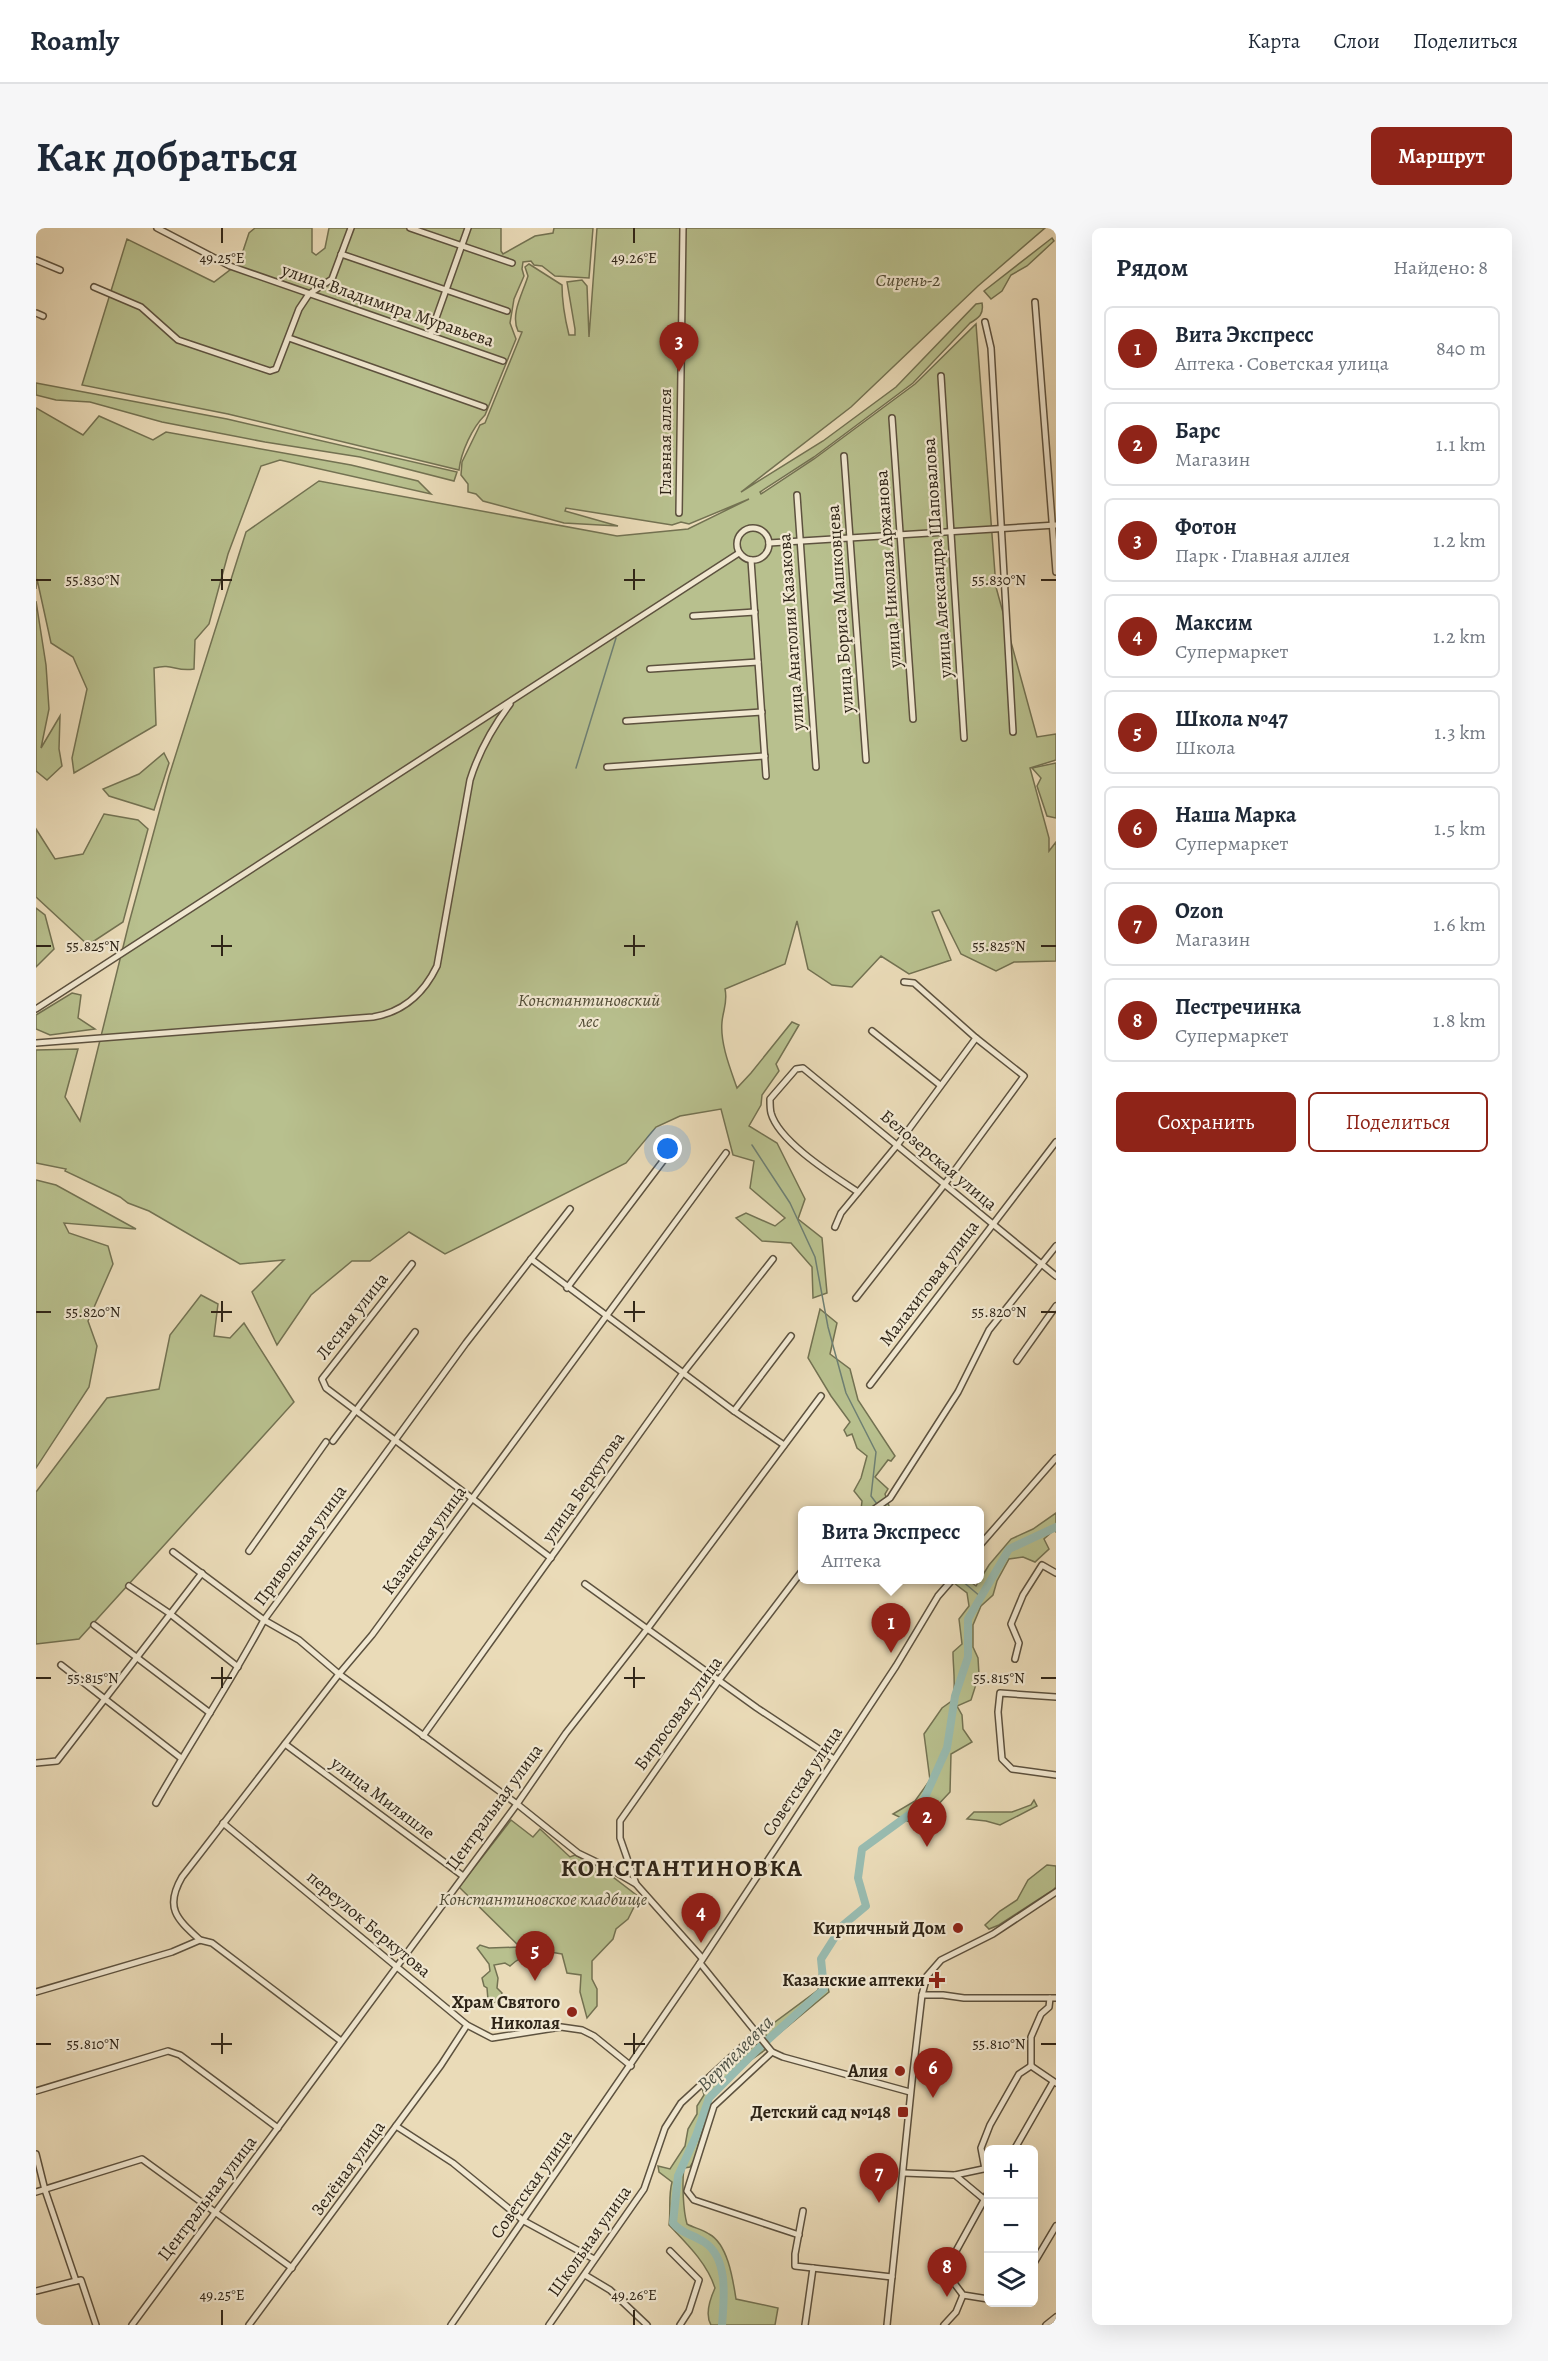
<!DOCTYPE html>
<html lang="ru">
<head>
<meta charset="utf-8">
<style>
	body { margin:0; font-family:Alegreya,serif; background:#f6f6f7; color:#1f2937 }
	.controls { position:absolute; right:18px; bottom:18px; display:grid; overflow:hidden; border-radius:9px; box-shadow:0 6px 24px #0002 }
	.controls button { width:54px; height:54px; display:grid; place-items:center; padding:0; border:0; border-bottom:2px solid #e0e1e3; background:#fff; color:#1f2937; font:30px sans-serif }
	.you { position:absolute; left:632px; top:921px; width:21px; height:21px; margin:-15px; border:4px solid #fff; border-radius:50%; background:#1a73e8; box-shadow:0 0 0 9px #1a73e833 }
	.badge { display:grid; place-items:center; width:39px; height:39px; border-radius:50%; background:#8f2418; color:#fff; font-size:20px; font-weight:700 }
	.pin { position:absolute; translate:-50% -50px; filter:drop-shadow(0 2px 3px #0008) }
	.pin::after { content:''; position:absolute; top:32px; width:21px; height:18px; background:inherit; clip-path:polygon(0 0,100% 0,50% 100%) }
	.popup { position:absolute; left:762px; top:1278px; width:186px; height:78px; box-sizing:border-box; display:grid; place-content:center; border-radius:9px; background:#fff; filter:drop-shadow(0 2px 4px #0005); font-size:20px; white-space:nowrap; color:#747a83 }
	.popup b { font-size:22px; color:#1f2937 }
	.popup::after { content:''; position:absolute; left:50%; top:100%; margin-left:-12px; border:12px solid transparent; border-top-color:#fff }
	.list { margin:0; padding:0; list-style:none }
	h2 { display:flex; justify-content:space-between; align-items:center; height:78px; margin:0; padding:0 24px; font-size:26px }
	h2 small { font-size:20px; font-weight:400; color:#747a83 }
	.list li { display:grid; grid-template-columns:39px 1fr auto; gap:18px; align-items:center; box-sizing:border-box; height:84px; margin:0 12px 12px; padding:0 12px; border:2px solid #e0e1e3; border-radius:9px }
	.list b { display:block; font-size:22px; white-space:nowrap }
	.list p { margin:0; font-size:20px; white-space:nowrap; color:#747a83 }
	.list em { font-size:20px; font-style:normal; color:#747a83 }
	.actions { display:flex; gap:12px; padding:18px 24px }
	.actions a { flex:1; padding:14px 0; border:2px solid #8f2418; border-radius:9px; text-align:center; font-size:21px; color:#8f2418 }
	.actions .main { background:#8f2418; color:#fff }
	.icon { flex:none; width:33px; height:33px; fill:none; stroke:currentColor; stroke-width:2; stroke-linecap:round; stroke-linejoin:round }
	.map { position:relative; flex:none; width:1020px; height:2097px; overflow:hidden; border-radius:9px }
	header { display:flex; align-items:center; gap:36px; box-sizing:border-box; height:84px; padding:0 30px; background:#fff; border-bottom:2px solid #e0e1e3 }
	header strong { font-size:28px }
	nav { display:flex; gap:33px; margin-inline-start:auto; font-size:21px }
	.intro { display:flex; align-items:center; justify-content:space-between; box-sizing:border-box; height:144px; padding:0 36px }
	h1 { margin:0; font-size:42px }
	.button { padding:15px 27px; border-radius:9px; background:#8f2418; color:#fff; font-size:21px; font-weight:700 }
	main { display:flex; gap:36px; padding:0 36px }
	aside { flex:1; background:#fff; border-radius:9px; box-shadow:0 6px 24px #0002 }
	.map>svg:first-child { display:block }
	.green { fill:#b8c08e; stroke:#737252; stroke-width:1.5 }
	.lines { fill:none; stroke-linecap:round; stroke-linejoin:round }
	.stream { stroke:#6e7f73; stroke-width:1.5 }
	.river { stroke:#98bbb0; stroke-width:8 }
	.minor-casing { stroke:#5d523f; stroke-width:8 }
	.minor { stroke:#f1e8d1; stroke-width:5 }
	.ticks { fill:none; stroke:#2e2417; stroke-width:2 }
	.poi-dot { fill:#8f2418; stroke:#f1e8d1; stroke-width:2 }
	.labels { text-anchor:middle; stroke-width:4.5; stroke-linejoin:round; paint-order:stroke }
	.park-label { font-size:18px; font-style:italic; fill:#504b35; stroke:#f1e8d1 }
	.street-label { font-size:18px; fill:#2e2417; stroke:#f1e8d1 }
	.poi-label { font-size:18px; font-weight:bold; fill:#2e2417; stroke:#f1e8d1; text-anchor:end }
	.water-label { font-size:20px; font-style:italic; fill:#4e5145; stroke:#f1e8d1 }
	.district-label { font-size:24px; font-weight:bold; letter-spacing:1.5px; fill:#2e2417; stroke:#f1e8d1 }
	.ticks-label { font-size:15px; text-anchor:middle; fill:#2e2417; stroke:#f1e8d1; stroke-width:4.5; stroke-linejoin:round; paint-order:stroke }
</style>
</head>
<body>
<header>
<strong>Roamly</strong>
<nav><a>Карта</a><a>Слои</a><a>Поделиться</a></nav>
</header>
<div class="intro"><h1>Как добраться</h1><a class="button">Маршрут</a></div>
<main>
<div class="map">
<svg width="1020" height="2097" viewBox="0 0 1020 2097">
	<rect width="100%" height="100%" fill="#eadbb8"/>
	<filter id="stains"><feTurbulence type="fractalNoise" baseFrequency=".00333" numOctaves="4"/><feColorMatrix values="0 0 0 0 .2 0 0 0 0 .09 0 0 0 0 .02 0 0 0 .5 -.17"/></filter>
	<radialGradient id="worn" r=".72"><stop offset=".6" stop-color="#630" stop-opacity="0"/><stop offset="1" stop-color="#630" stop-opacity=".3"/></radialGradient>
	<g class="green">
		<path d="M219,0H276V24L280,27L289,20L293,0H465V23L467,26L499,8L517,5L518,0H557L553,50L519,48L506,38L498,37L495,33L487,34L486,41L488,48L478,71L474,95L480,111L449,187C436,200 425,224 423,242L192,186L46,157L91,11L178,54L203,35L213,5Z"/>
		<path d="M561,0H1009L942,58L815,179L705,264L787,213L860,159L940,76L946,75C948,86 943,90 934,95L877,155L778,229L724,264L725,266L778,231L879,156L940,96L960,359L1001,509L1020,506V532L994,540L1013,610V623L1020,614V733L978,734L960,743L925,726L903,682L896,684L915,732L873,746L845,728L816,759L796,757L772,741L761,693L749,736L689,761C692,774 687,782 686,794C684,815 694,840 701,860L715,845L756,794L763,797L740,836L743,843L726,867L725,877L713,898L741,915L769,971L762,991L786,1010L791,1065L777,1070L776,1039L755,1015L726,1013L700,990L710,985L739,998L749,990L714,960L718,933L697,927L685,881L644,888L620,899L590,935L409,1026L373,1004L334,1033H316L275,1067L241,1117L216,1064L248,1032L204,1036L113,983L92,975L84,969L29,943L30,941L0,935V822L42,821L29,869L44,893L93,695L133,548L210,304L283,253L581,308L652,301L713,271L653,296L645,294L636,297L530,280L529,283L582,298L528,295L447,273L440,266L432,264V256L425,247L426,234L444,197L449,195L486,104L482,103C474,86 487,65 492,48L489,39L493,36L526,57C526,73 529,91 533,107H539V101L531,54L546,52L551,58L553,109Z"/>
		<polygon points="1016,10 1018,13 991,38 975,47 966,63 955,71 948,63"/>
		<polygon points="0,155 191,191 421,244 418,253 324,229 229,214 126,194 54,174 20,172 0,167"/>
		<path d="M0,180L47,207L63,188L117,212L130,204L315,237L382,253L395,266L244,232L225,238L192,326L173,396L159,412L158,441C139,444 137,435 118,440L120,497L38,545L36,530L51,461L37,429L15,415L1,351L0,361Z"/>
		<polygon points="0,373 10,437 13,481 5,520 24,488 23,521 26,538 11,552 0,543"/>
		<polygon points="128,525 133,535 118,582 73,568 67,561 103,546"/>
		<polygon points="1020,535 1020,590 1011,588 1001,558 1005,550 996,540"/>
		<polygon points="68,586 102,592 112,601 87,694 52,717 0,669 0,601 19,631 47,626"/>
		<polygon points="0,680 9,687 18,721 0,739"/>
		<polygon points="36,765 45,767 42,790 59,801 14,807 0,801 0,787"/>
		<polygon points="0,952 20,957 100,1001 28,995 33,1005 72,1018 77,1036 52,1093 61,1118 53,1159 0,1240"/>
		<polygon points="165,1067 182,1076 178,1108 194,1110 208,1095 258,1174 43,1411 0,1416 0,1264 71,1170 123,1161 134,1107"/>
		<polygon points="784,1081 801,1095 794,1126 814,1141 822,1172 859,1228 855,1233 852,1232 839,1249 852,1261 849,1266 854,1281 878,1282 825,1282 826,1273 818,1263 825,1250 831,1228 821,1220 816,1206 811,1208 808,1202 814,1194 795,1168 772,1130"/>
		<path d="M1020,1285V1304L1018,1302L1008,1311L1013,1321L999,1334L987,1329L973,1331L961,1353L957,1367L945,1378L937,1397V1419L942,1430L943,1447L935,1472L921,1478L926,1487L927,1501L936,1514L915,1526L914,1564L882,1598L857,1586L879,1573L894,1552L888,1506L906,1480L917,1472C920,1456 917,1440 917,1424L926,1416L923,1391L933,1378L931,1365L918,1355L921,1352H932L940,1358L953,1337L975,1311L997,1301Z"/>
		<polygon points="998,1572 1001,1578 964,1597 950,1593 931,1591 938,1584 976,1584 995,1577"/>
		<path d="M475,1592L497,1609L504,1601L534,1629L539,1627L565,1640L603,1669L592,1691L580,1701L577,1711L556,1733V1751L561,1761V1778L551,1790L544,1764L545,1747L531,1745L526,1726C509,1722 487,1725 474,1738L469,1735L458,1737L462,1750L461,1760L466,1765L464,1773L456,1775L452,1772L451,1760L448,1758L446,1750L454,1743L453,1736L441,1720L444,1717L453,1720L484,1719L423,1659Z"/>
		<polygon points="1011,1637 1020,1638 1020,1659 1017,1662 963,1697 953,1701 949,1697 964,1683 981,1672 992,1652"/>
		<polygon points="785,1731 793,1764 734,1813 727,1803 782,1762"/>
		<path d="M723,1816L729,1822L715,1832L677,1867L673,1874L659,1931L654,1939L648,1940C646,1954 647,1982 651,1996C658,2000 666,2001 673,2006C692,2016 697,2052 700,2071L742,2080L739,2097H675C669,2087 674,2071 679,2060C671,2035 651,2016 633,1997C635,1982 632,1969 636,1954L623,1944L622,1938L634,1941L649,1918L652,1901L661,1886V1878L668,1867L666,1860L689,1838L702,1834L717,1818Z"/>
	</g>
	<g class="lines">
		<g class="stream">
			<polyline points="540,540 580,410"/>
			<polyline points="716,917 754,975 779,1029 792,1099 810,1165 840,1224 835,1268 841,1276"/>
			<polyline points="925,1352 945,1369"/>
		</g>
		<path class="river" d="M686,2097C688,2071 693,2030 668,2014C656,2006 646,2006 637,1995L642,1948L660,1908L673,1870L725,1818L788,1761L785,1731L806,1698L830,1678L822,1650L826,1621L885,1578L911,1520L919,1468L932,1429V1391L973,1321L1020,1299"/>
		<defs>
			<g id="minor">
				<polyline points="121,0 194,38 467,133"/>
				<polyline points="374,0 476,35"/>
				<polyline points="305,26 471,83"/>
				<polyline points="0,32 24,42"/>
				<polyline points="58,59 105,79 142,112 234,143 240,141 263,81 273,66 296,51 315,0"/>
				<polyline points="999,74 1020,344"/>
				<polyline points="0,85 7,88"/>
				<polyline points="949,94 955,120 977,504"/>
				<polyline points="394,107 432,0"/>
				<polyline points="253,110 448,179"/>
				<polyline points="905,148 928,510"/>
				<polyline points="856,190 877,491"/>
				<polyline points="808,228 830,532"/>
				<polyline points="761,267 780,539"/>
				<polyline points="643,285 647,0"/>
				<circle cx="717" cy="316" r="16"/>
				<polyline points="733,315 1020,297"/>
				<polyline points="715,332 730,548"/>
				<polyline points="657,388 719,384"/>
				<polyline points="614,441 722,434"/>
				<polyline points="590,493 726,484"/>
				<polyline points="571,539 729,528"/>
				<polyline points="0,781 703,325"/>
				<polyline points="836,803 904,857"/>
				<path d="M0,815L337,789C368,784 388,765 401,738L434,552C443,523 456,500 474,476"/>
				<path d="M822,964C798,948 743,914 735,885C734,881 734,875 734,871L760,841L767,840L1020,1048"/>
				<polyline points="534,981 430,1115 228,1392 263,1412 303,1446 481,1576 542,1625 571,1639 600,1656 666,1730"/>
				<polyline points="799,999 805,985 862,916 940,810"/>
				<polyline points="495,1031 698,1183 748,1217"/>
				<polyline points="376,1036 286,1151 290,1160 515,1330"/>
				<polyline points="531,1060 633,925"/>
				<polyline points="820,1070 908,957 988,848 940,810 878,755 868,754"/>
				<polyline points="981,1133 1020,1078"/>
				<polyline points="834,1157 1020,914"/>
				<polyline points="698,1183 755,1108"/>
				<polyline points="297,1213 379,1104"/>
				<polyline points="837,1282 854,1270 922,1164 953,1102 1020,1018"/>
				<polyline points="944,1317 1020,1230"/>
				<polyline points="213,1323 290,1214"/>
				<polyline points="549,1356 721,1480 798,1531"/>
				<polyline points="93,1358 133,1385 202,1439"/>
				<polyline points="58,1397 174,1485"/>
				<polyline points="979,1431 983,1415 975,1396 987,1367 1006,1337 1020,1345"/>
				<polyline points="25,1437 145,1530"/>
				<polyline points="1020,1469 964,1465 962,1484 966,1531 976,1541 1020,1547"/>
				<polyline points="387,1508 647,1145 737,1031"/>
				<polyline points="249,1516 427,1648"/>
				<polyline points="0,1535 21,1533 166,1345"/>
				<path d="M120,1575C155,1513 195,1454 228,1392L137,1324"/>
				<polyline points="187,1595 431,1797 456,1810 525,1799 546,1802 558,1808 595,1838"/>
				<polyline points="600,1656 584,1610 584,1593 683,1452 766,1343"/>
				<path d="M164,1712C141,1691 128,1680 146,1649L303,1446L336,1407L690,925"/>
				<polyline points="664,1735 736,1824 747,1829 874,1864"/>
				<polyline points="0,1764 136,1724 164,1712 176,1715 305,1813"/>
				<polyline points="886,1767 907,1767 928,1770 1020,1770"/>
				<polyline points="736,1824 678,1878 651,1963 658,1972 763,2007"/>
				<polyline points="995,1838 995,1809 1005,1786 1013,1779 1014,1770"/>
				<polyline points="995,1838 1020,1855"/>
				<polyline points="0,1863 132,1823 144,1827 242,1900"/>
				<polyline points="360,1898 417,1935 488,1993 558,2031"/>
				<polyline points="978,1922 1017,1854"/>
				<polyline points="0,1926 9,1962 40,2053 45,2052 60,2097"/>
				<polyline points="949,1941 945,1920 954,1897 983,1846 995,1838"/>
				<polyline points="868,1945 919,1947 949,1972"/>
				<polyline points="919,1947 952,1940"/>
				<polyline points="0,1964 106,1931 256,2040"/>
				<polyline points="952,1965 909,2043 927,2067 952,2071"/>
				<polyline points="767,1983 759,2026 759,2038 856,2049"/>
				<polyline points="634,2023 663,2052 653,2083 644,2097"/>
				<polyline points="998,2035 1020,1998"/>
				<polyline points="549,2047 574,2062 611,2097"/>
				<polyline points="0,2063 40,2053"/>
				<polyline points="96,2097 481,1576 530,1505 612,1400 785,1168"/>
				<polyline points="213,2097 405,1837 431,1797"/>
				<polyline points="415,2097 664,1735 860,1438 902,1368 916,1352"/>
				<polyline points="513,2097 608,1961 629,1900 645,1875 721,1805"/>
				<polyline points="769,2097 777,2040"/>
				<polyline points="851,2097 876,1853 886,1767 891,1748 905,1732 957,1706 1020,1664"/>
				<polyline points="908,2097 920,2084 927,2067"/>
				<polyline points="1010,2097 1020,2089"/>
			</g>
		</defs>
		<use href="#minor" class="minor-casing"/>
		<use href="#minor" class="minor"/>
	</g>
	<path class="ticks" d="M186,0V15M598,0V15M186,341V362M598,341V362M0,352H15M175,352H196M588,352H609M1005,352H1020M186,707V728M598,707V728M0,718H15M175,718H196M588,718H609M1005,718H1020M186,1073V1094M598,1073V1094M0,1084H15M175,1084H196M588,1084H609M1005,1084H1020M186,1439V1460M598,1439V1460M0,1450H15M175,1450H196M588,1450H609M1005,1450H1020M186,1805V1826M598,1805V1826M0,1816H15M175,1816H196M588,1816H609M1005,1816H1020M186,2082V2097M598,2082V2097"/>
	<g class="poi-dot">
		<circle cx="922" cy="1700" r="6"/>
		<path d="M898 1743h6v6h6v6h-6v6h-6v-6h-6v-6h6z"/>
		<circle cx="536" cy="1784" r="6"/>
		<circle cx="864" cy="1843" r="6"/>
		<rect x="861" y="1878" width="12" height="12" rx="3"/>
	</g>
	<g class="labels">
		<g class="park-label">
			<text x="872" y="58">Сирень-2</text>
			<text x="553" y="778">Константиновский<tspan x="553" dy="21">лес</tspan></text>
			<text x="507" y="1677">Константиновское кладбище</text>
		</g>
		<g class="street-label">
			<text transform="translate(352 77) rotate(19)" y="6">улица Владимира Муравьева</text>
			<text transform="translate(629 214) rotate(-90)" y="6">Главная аллея</text>
			<text transform="translate(901 330) rotate(-94)" y="6">улица Александра Шаповалова</text>
			<text transform="translate(852 341) rotate(-94)" y="6">улица Николая Аржанова</text>
			<text transform="translate(804 381) rotate(-94)" y="6">улица Бориса Машковцева</text>
			<text transform="translate(755 404) rotate(-94)" y="6">улица Анатолия Казакова</text>
			<text transform="translate(903 932) rotate(40)" y="6">Белозерская улица</text>
			<text transform="translate(893 1055) rotate(-53)" y="6">Малахитовая улица</text>
			<text transform="translate(316 1088) rotate(-52)" y="6">Лесная улица</text>
			<text transform="translate(547 1259) rotate(-55)" y="6">улица Беркутова</text>
			<text transform="translate(388 1312) rotate(-54)" y="6">Казанская улица</text>
			<text transform="translate(264 1317) rotate(-54)" y="6">Привольная улица</text>
			<text transform="translate(642 1485) rotate(-54)" y="6">Бирюсовая улица</text>
			<text transform="translate(766 1553) rotate(-56)" y="6">Советская улица</text>
			<text transform="translate(347 1570) rotate(37)" y="6">улица Миляшле</text>
			<text transform="translate(458 1579) rotate(-54)" y="6">Центральная улица</text>
			<text transform="translate(333 1696) rotate(40)" y="6">переулок Беркутова</text>
			<text transform="translate(312 1940) rotate(-54)" y="6">Зелёная улица</text>
			<text transform="translate(495 1956) rotate(-55)" y="6">Советская улица</text>
			<text transform="translate(171 1970) rotate(-53)" y="6">Центральная улица</text>
			<text transform="translate(553 2013) rotate(-55)" y="6">Школьная улица</text>
		</g>
		<g class="poi-label">
			<text x="910" y="1706">Кирпичный Дом</text>
			<text x="889" y="1758">Казанские аптеки</text>
			<text x="524" y="1780">Храм Святого<tspan x="524" dy="21">Николая</tspan></text>
			<text x="852" y="1849">Алия</text>
			<text x="855" y="1890">Детский сад №148</text>
		</g>
		<g class="water-label">
			<text transform="translate(699 1825) rotate(-45)" y="7">Вертелеевка</text>
		</g>
		<g class="district-label">
			<text x="646" y="1648">КОНСТАНТИНОВКА</text>
		</g>
	</g>
	<g class="ticks-label">
		<text x="186" y="35">49.25°E</text>
		<text x="598" y="35">49.26°E</text>
		<text x="57" y="357">55.830°N</text>
		<text x="963" y="357">55.830°N</text>
		<text x="57" y="723">55.825°N</text>
		<text x="963" y="723">55.825°N</text>
		<text x="57" y="1089">55.820°N</text>
		<text x="963" y="1089">55.820°N</text>
		<text x="57" y="1455">55.815°N</text>
		<text x="963" y="1455">55.815°N</text>
		<text x="57" y="1821">55.810°N</text>
		<text x="963" y="1821">55.810°N</text>
		<text x="186" y="2072">49.25°E</text>
		<text x="598" y="2072">49.26°E</text>
	</g>
	<rect width="100%" height="100%" filter="url(#stains)"/>
	<rect width="100%" height="100%" fill="url(#worn)"/>
</svg>
<div class="controls">
<button>+</button>
<button>−</button>
<button><svg class="icon" aria-label="layers" viewBox="0 0 24 24"><path d="M12 4l9 5-9 5-9-5zM3 14l9 5 9-5"/></svg></button>
</div>
<div class="you"></div>
<div class="pin badge" style="left:855px;top:1425px">1</div>
<div class="popup"><b>Вита Экспресс</b>Аптека</div>
<div class="pin badge" style="left:891px;top:1619px">2</div>
<div class="pin badge" style="left:643px;top:144px">3</div>
<div class="pin badge" style="left:665px;top:1715px">4</div>
<div class="pin badge" style="left:499px;top:1753px">5</div>
<div class="pin badge" style="left:897px;top:1870px">6</div>
<div class="pin badge" style="left:843px;top:1975px">7</div>
<div class="pin badge" style="left:911px;top:2069px">8</div>
</div>
<aside>
<h2>Рядом<small>Найдено: 8</small></h2>
<ul class="list">
<li><span class="badge">1</span><div><b>Вита Экспресс</b><p>Аптека · Советская улица</p></div><em>840 m</em></li>
<li><span class="badge">2</span><div><b>Барс</b><p>Магазин</p></div><em>1.1 km</em></li>
<li><span class="badge">3</span><div><b>Фотон</b><p>Парк · Главная аллея</p></div><em>1.2 km</em></li>
<li><span class="badge">4</span><div><b>Максим</b><p>Супермаркет</p></div><em>1.2 km</em></li>
<li><span class="badge">5</span><div><b>Школа №47</b><p>Школа</p></div><em>1.3 km</em></li>
<li><span class="badge">6</span><div><b>Наша Марка</b><p>Супермаркет</p></div><em>1.5 km</em></li>
<li><span class="badge">7</span><div><b>Ozon</b><p>Магазин</p></div><em>1.6 km</em></li>
<li><span class="badge">8</span><div><b>Пестречинка</b><p>Супермаркет</p></div><em>1.8 km</em></li>
</ul>
<div class="actions"><a class="main">Сохранить</a><a>Поделиться</a></div>
</aside>
</main>
</body>
</html>
